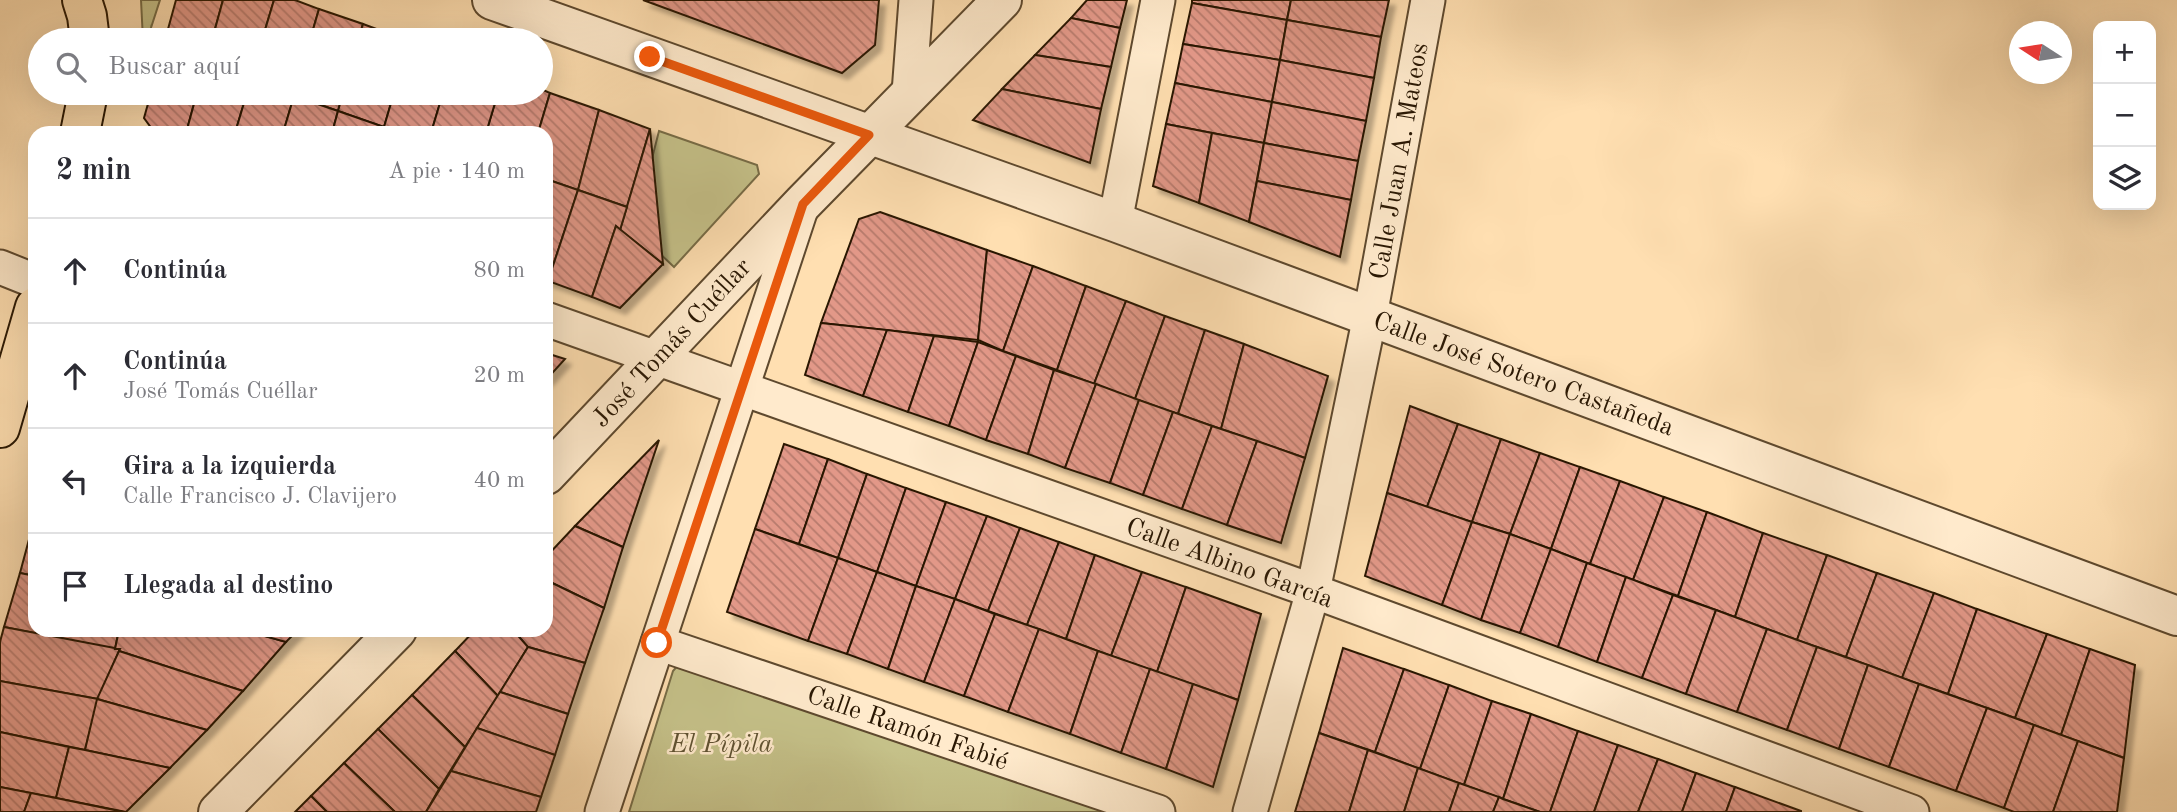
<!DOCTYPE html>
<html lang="es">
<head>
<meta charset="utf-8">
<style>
	body { margin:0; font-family:"Old Standard TT",serif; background:#f7f7f7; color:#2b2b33 }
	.controls { position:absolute; right:21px; top:21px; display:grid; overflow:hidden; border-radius:14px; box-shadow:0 7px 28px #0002 }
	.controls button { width:63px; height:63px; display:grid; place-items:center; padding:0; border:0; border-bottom:2px solid #e1e1e2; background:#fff; color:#2b2b33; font:35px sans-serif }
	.compass { position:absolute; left:2009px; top:21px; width:63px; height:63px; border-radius:50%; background:#fff; box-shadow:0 7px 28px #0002; rotate:282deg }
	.stop { position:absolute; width:21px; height:21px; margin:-16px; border:5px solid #ea580c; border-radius:50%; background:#fff }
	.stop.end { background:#ea580c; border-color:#fff; box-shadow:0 2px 7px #0008 }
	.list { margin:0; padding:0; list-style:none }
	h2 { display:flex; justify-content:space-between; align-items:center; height:91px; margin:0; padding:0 28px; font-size:30px }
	h2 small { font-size:23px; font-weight:400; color:#7c7c81 }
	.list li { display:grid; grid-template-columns:46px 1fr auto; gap:21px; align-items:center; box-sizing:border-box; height:105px; padding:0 28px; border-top:2px solid #e1e1e2 }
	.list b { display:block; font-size:26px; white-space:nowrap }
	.list p { margin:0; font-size:23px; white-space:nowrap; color:#7c7c81 }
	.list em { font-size:23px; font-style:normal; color:#7c7c81 }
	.icon { flex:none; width:38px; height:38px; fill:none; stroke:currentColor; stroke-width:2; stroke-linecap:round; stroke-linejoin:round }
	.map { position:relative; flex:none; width:2177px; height:812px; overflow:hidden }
	.search { position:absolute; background:#fff; box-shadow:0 7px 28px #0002; left:28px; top:28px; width:525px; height:77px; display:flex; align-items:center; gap:18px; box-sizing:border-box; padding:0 24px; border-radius:38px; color:#7c7c81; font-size:26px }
	.panel { position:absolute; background:#fff; box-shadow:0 7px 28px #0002; left:28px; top:126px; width:525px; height:511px; border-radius:21px }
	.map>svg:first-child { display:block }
	.grass { fill:url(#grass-tufts); stroke:#776c46; stroke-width:2 }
	.green { fill:#c5c189; stroke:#776c46; stroke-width:2 }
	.building { fill:url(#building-back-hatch); stroke:#291703; stroke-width:2; filter:url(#shadow) }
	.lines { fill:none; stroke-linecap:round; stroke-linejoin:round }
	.minor-casing { stroke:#5e492e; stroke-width:37 }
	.tertiary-casing { stroke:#5e492e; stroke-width:42 }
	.primary-casing { stroke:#291703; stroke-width:42 }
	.minor { stroke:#ffeacc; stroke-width:33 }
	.tertiary { stroke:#ffeacc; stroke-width:38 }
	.primary { stroke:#ffdfb1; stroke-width:38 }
	.route { stroke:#ea580c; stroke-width:9 }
	.labels { text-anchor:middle; stroke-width:5; stroke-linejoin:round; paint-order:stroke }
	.street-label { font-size:26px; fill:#291703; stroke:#ffeacc }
	.park-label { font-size:26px; font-style:italic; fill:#605232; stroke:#ffeacc }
</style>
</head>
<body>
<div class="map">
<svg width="2177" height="812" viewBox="0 0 2177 812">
	<defs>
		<pattern id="grass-tufts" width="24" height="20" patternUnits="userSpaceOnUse" patternTransform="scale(1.75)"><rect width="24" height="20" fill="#c5c189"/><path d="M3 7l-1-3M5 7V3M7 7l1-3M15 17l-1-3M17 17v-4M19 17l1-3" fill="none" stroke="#a9a575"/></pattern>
		<pattern id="building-back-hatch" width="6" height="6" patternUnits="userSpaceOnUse" patternTransform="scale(1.75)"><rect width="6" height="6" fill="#e29888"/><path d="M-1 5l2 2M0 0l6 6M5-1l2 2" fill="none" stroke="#b77b6d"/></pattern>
		<filter id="shadow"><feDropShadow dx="6" dy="6" stdDeviation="2" flood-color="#0004"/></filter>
	</defs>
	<rect width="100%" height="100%" fill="#ffdfb1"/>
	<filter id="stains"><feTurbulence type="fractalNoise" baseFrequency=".00286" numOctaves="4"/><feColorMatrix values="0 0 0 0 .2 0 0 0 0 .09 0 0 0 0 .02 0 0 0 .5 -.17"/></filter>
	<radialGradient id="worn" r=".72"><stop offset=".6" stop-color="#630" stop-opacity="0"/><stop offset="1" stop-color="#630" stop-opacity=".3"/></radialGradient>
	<polygon class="grass" points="141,0 160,0 147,40 143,40"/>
	<g class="green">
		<polygon points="659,131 757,165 759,174 674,267 634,229"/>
		<polygon points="679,664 1114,812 629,812 673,671"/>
	</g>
	<g class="building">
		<polygon points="176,0 223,0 212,40 165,40"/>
		<polygon points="223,0 274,0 262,40 212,40"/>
		<polygon points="274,0 295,0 319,9 310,40 262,40"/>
		<polygon points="643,0 879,0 875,45 842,73"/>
		<polygon points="1087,0 1127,0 1120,28 1071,18"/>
		<polygon points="1192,0 1291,0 1287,20 1192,3"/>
		<polygon points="1291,0 1389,0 1381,37 1287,20"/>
		<polygon points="1192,3 1287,20 1280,60 1183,44"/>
		<polygon points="319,9 363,24 358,40 310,40"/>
		<polygon points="1071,18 1120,28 1111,67 1035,55"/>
		<polygon points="1287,20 1381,37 1374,78 1280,60"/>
		<polygon points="363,24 406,40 358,40"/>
		<polygon points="1183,44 1280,60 1272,102 1175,83"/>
		<polygon points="1035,55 1111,67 1101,109 1002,89"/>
		<polygon points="1280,60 1374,78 1366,121 1272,102"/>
		<polygon points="1175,83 1272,102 1264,143 1166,124"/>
		<polygon points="541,89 550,93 538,133 486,133 498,93 541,93"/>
		<polygon points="1002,89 1101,109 1090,163 973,120"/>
		<polygon points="151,93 197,93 186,133 155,133 144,118"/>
		<polygon points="197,93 247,93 235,133 186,133"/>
		<polygon points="247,93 283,93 294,96 283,133 235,133"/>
		<polygon points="295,93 343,93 338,111 294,96"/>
		<polygon points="343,93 394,93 384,127 338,111"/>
		<polygon points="394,93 443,93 431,133 404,133 384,127"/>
		<polygon points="443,93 498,93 486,133 431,133"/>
		<polygon points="550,93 599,110 578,190 546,179 546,133 538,133"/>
		<polygon points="294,96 338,111 332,133 283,133"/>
		<polygon points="1272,102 1366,121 1358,161 1264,143"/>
		<polygon points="599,110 650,129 627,207 578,190"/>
		<polygon points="338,111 384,127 382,133 332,133"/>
		<polygon points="1166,124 1212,133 1199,203 1153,186"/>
		<polygon points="650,129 663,264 620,230"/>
		<polygon points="1212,133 1264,143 1249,222 1199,203"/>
		<polygon points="1264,143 1358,161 1351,200 1257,181"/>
		<polygon points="546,179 578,190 548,281 546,280"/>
		<polygon points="1257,181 1351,200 1340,257 1249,222"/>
		<polygon points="578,190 627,207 620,230 616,226 592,297 548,281"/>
		<polygon points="880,212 987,250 978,340 821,323 859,219"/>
		<polygon points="616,226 663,264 620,308 592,297"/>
		<polygon points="987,250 1033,266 1003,351 978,340"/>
		<polygon points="1033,266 1086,286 1057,370 1003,351"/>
		<polygon points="1086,286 1126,301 1094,384 1057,370"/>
		<polygon points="1126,301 1165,316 1135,399 1094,384"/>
		<polygon points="1165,316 1205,330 1178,414 1135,399"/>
		<polygon points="821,323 887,330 863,396 805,375"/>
		<polygon points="887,330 934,336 908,412 863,396"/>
		<polygon points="1205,330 1244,344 1221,429 1178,414"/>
		<polygon points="934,336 978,342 949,426 908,412"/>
		<polygon points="978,342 1016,356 986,440 949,426"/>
		<polygon points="1244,344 1328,376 1305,458 1221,429"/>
		<polygon points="546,353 565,359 546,380"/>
		<polygon points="1016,356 1054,370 1028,454 986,440"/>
		<polygon points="1054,370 1096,384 1065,468 1028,454"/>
		<polygon points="1096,384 1139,400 1110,483 1065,468"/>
		<polygon points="1139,400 1173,412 1143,495 1110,483"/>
		<polygon points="1410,406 1458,424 1427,507 1387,493"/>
		<polygon points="1173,412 1212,426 1182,509 1143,495"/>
		<polygon points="1458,424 1501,439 1472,522 1427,507"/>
		<polygon points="1212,426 1257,441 1227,525 1182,509"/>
		<polygon points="1501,439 1540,453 1510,534 1472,522"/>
		<polygon points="659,440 623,547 575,526"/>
		<polygon points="1257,441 1305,458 1281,543 1227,525"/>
		<polygon points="784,444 828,459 799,544 755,529"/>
		<polygon points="1540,453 1580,467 1551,549 1510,534"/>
		<polygon points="828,459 867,474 838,558 799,544"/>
		<polygon points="1580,467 1620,481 1590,564 1551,549"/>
		<polygon points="867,474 906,488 877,572 838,558"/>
		<polygon points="1620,481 1664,497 1633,580 1590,564"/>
		<polygon points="906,488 946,502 916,586 877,572"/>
		<polygon points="1387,493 1472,522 1442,605 1365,576"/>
		<polygon points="1664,497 1707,512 1678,596 1633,580"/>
		<polygon points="946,502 987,516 955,599 916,586"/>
		<polygon points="1707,512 1763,533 1735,617 1678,596"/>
		<polygon points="987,516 1020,528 988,611 955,599"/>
		<polygon points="35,517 35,576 20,573"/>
		<polygon points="1472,522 1510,534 1481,620 1442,605"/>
		<polygon points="575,526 623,547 604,608 546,580 546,557"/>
		<polygon points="1020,528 1059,542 1027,625 988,611"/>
		<polygon points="755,529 838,558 808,641 727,612"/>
		<polygon points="1763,533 1827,555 1797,640 1735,617"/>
		<polygon points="1510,534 1551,549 1520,633 1481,620"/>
		<polygon points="1059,542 1095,555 1066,639 1027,625"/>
		<polygon points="1551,549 1587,563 1558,647 1520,633"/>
		<polygon points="1095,555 1142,572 1111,656 1066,639"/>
		<polygon points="1827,555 1877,573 1846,657 1797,640"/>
		<polygon points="838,558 877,572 847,654 808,641"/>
		<polygon points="1587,563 1626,577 1597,662 1558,647"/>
		<polygon points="877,572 916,586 888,669 847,654"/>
		<polygon points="1142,572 1186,587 1157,672 1111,656"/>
		<polygon points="20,573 35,576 35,630 119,630 115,649 4,627"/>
		<polygon points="1877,573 1934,593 1902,678 1846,657"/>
		<polygon points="1626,577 1673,595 1642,678 1597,662"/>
		<polygon points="546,580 604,608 585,663 528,647 513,630 546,630"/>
		<polygon points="916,586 955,599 924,682 888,669"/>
		<polygon points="1186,587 1261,614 1238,700 1157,672"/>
		<polygon points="1934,593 1977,609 1948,694 1902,678"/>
		<polygon points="1673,595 1716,610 1686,694 1642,678"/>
		<polygon points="955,599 995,614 964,696 924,682"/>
		<polygon points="1977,609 2047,634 2015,718 1948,694"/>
		<polygon points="1716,610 1767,629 1737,712 1686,694"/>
		<polygon points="995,614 1039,629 1008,712 964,696"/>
		<polygon points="4,627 120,649 98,699 0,681 0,642"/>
		<polygon points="1039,629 1098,651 1070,734 1008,712"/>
		<polygon points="1767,629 1817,647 1787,730 1737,712"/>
		<polygon points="119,630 245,630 286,642 243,691 119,651 120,649 115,649"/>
		<polygon points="258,630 298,630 286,642 257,634"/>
		<polygon points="475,630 513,630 528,647 498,696 455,651"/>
		<polygon points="2047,634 2090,649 2061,735 2015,718"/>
		<polygon points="528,647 585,663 568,714 500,692"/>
		<polygon points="1817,647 1868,665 1839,749 1787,730"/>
		<polygon points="1343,648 1404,669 1375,752 1319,733"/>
		<polygon points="2090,649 2135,665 2124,758 2061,735"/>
		<polygon points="119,651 243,691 207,730 97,699"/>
		<polygon points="455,651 498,696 465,747 412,695"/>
		<polygon points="1098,651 1150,669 1121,753 1070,734"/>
		<polygon points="1868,665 1919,684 1889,767 1839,749"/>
		<polygon points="1150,669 1193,684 1166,769 1121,753"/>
		<polygon points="1404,669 1449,685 1420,769 1375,752"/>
		<polygon points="0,681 98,699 85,750 0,732"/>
		<polygon points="1193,684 1238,700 1213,787 1166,769"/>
		<polygon points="1919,684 1987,708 1956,791 1889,767"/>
		<polygon points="1449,685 1492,701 1464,785 1420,769"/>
		<polygon points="500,692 568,714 555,755 477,728"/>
		<polygon points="412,695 465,747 439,789 378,729"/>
		<polygon points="97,699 207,730 170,768 85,750"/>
		<polygon points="1492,701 1531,714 1503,799 1464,785"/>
		<polygon points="1987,708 2034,725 2004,808 1956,791"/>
		<polygon points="1531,714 1578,731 1550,812 1540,812 1503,799"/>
		<polygon points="2034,725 2078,741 2053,812 2014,812 2004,808"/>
		<polygon points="477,728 555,755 541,797 451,771"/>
		<polygon points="378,729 439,789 426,812 395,812 344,763"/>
		<polygon points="1578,731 1618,745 1594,812 1550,812"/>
		<polygon points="0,732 69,747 56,798 0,787"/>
		<polygon points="1319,733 1368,750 1349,812 1295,812"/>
		<polygon points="2078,741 2124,758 2117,812 2053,812"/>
		<polygon points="1618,745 1658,759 1638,812 1594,812"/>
		<polygon points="69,747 85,750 170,768 126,812 56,798"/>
		<polygon points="1368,750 1418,768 1404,812 1349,812"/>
		<polygon points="1658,759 1696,773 1682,812 1638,812"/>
		<polygon points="344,763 395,812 327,812 311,796"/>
		<polygon points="1418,768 1459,783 1449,812 1404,812"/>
		<polygon points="451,771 541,797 536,812 426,812"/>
		<polygon points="1696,773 1735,787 1726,812 1682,812"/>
		<polygon points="1459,783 1499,797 1493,812 1449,812"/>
		<polygon points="0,787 31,793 24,812 0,812"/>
		<polygon points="1735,787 1801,811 1801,812 1726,812"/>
		<polygon points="31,793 56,798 124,812 24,812"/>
		<polygon points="311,796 327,812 295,812"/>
		<polygon points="1499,797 1503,799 1540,812 1493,812"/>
	</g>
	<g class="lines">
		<defs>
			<g id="minor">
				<polyline points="909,93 916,0"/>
				<polyline points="1115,222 1158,0"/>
				<polyline points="0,267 35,281"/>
				<polyline points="546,319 1313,591 1912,812"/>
				<polyline points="658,643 1158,812"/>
				<polyline points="602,812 803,203"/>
				<polyline points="1250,812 1313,591 1370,316 1428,0"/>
			</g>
			<g id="tertiary">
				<polyline points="492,0 1115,222 2177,616"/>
				<polyline points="546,475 803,203 1002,0"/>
				<polyline points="218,812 397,630"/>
			</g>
			<g id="primary">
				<polyline points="82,0 87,16 90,40"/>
				<polyline points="80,133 88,93"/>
				<polyline points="0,428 35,307"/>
			</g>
		</defs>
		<use href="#minor" class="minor-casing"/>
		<use href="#tertiary" class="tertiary-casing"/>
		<use href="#primary" class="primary-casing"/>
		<use href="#minor" class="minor"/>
		<use href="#tertiary" class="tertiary"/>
		<use href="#primary" class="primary"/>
	</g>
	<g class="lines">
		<polyline class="route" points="650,57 869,135 803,204 657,643"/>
	</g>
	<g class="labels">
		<g class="street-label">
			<text transform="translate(1398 161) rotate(-80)" y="9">Calle Juan A. Mateos</text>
			<text transform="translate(671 342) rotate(-47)" y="9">José Tomás Cuéllar</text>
			<text transform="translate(1524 373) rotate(20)" y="9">Calle José Sotero Castañeda</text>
			<text transform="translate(1230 562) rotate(20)" y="9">Calle Albino García</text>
			<text transform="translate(908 727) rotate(19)" y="9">Calle Ramón Fabié</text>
		</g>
		<g class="park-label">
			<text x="721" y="752">El Pípila</text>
		</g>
	</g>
	<rect width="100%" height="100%" filter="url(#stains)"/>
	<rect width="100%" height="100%" fill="url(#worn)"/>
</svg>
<div class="controls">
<button>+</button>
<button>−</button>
<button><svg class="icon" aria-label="layers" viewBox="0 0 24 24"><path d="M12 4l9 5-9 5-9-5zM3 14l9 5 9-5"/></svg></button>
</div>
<svg class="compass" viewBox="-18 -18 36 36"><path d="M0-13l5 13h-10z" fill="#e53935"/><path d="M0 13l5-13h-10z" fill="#7c7c81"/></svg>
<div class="stop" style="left:657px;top:643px"></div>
<div class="stop end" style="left:650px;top:57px"></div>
<div class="search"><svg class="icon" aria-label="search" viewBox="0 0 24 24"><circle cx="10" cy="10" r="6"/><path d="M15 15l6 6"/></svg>Buscar aquí</div>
<section class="panel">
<h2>2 min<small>A pie · 140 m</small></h2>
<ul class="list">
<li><svg class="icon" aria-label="ahead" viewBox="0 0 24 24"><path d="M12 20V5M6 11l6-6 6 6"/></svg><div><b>Continúa</b></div><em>80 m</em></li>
<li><svg class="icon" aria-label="ahead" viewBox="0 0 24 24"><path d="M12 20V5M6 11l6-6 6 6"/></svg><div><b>Continúa</b><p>José Tomás Cuéllar</p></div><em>20 m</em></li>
<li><svg class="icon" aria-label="left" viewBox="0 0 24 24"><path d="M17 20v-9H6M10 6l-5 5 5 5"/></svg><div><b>Gira a la izquierda</b><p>Calle Francisco J. Clavijero</p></div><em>40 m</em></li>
<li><svg class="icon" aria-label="arrive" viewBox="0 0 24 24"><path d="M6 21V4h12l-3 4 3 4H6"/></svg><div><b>Llegada al destino</b></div></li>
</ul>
</section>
</div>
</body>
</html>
